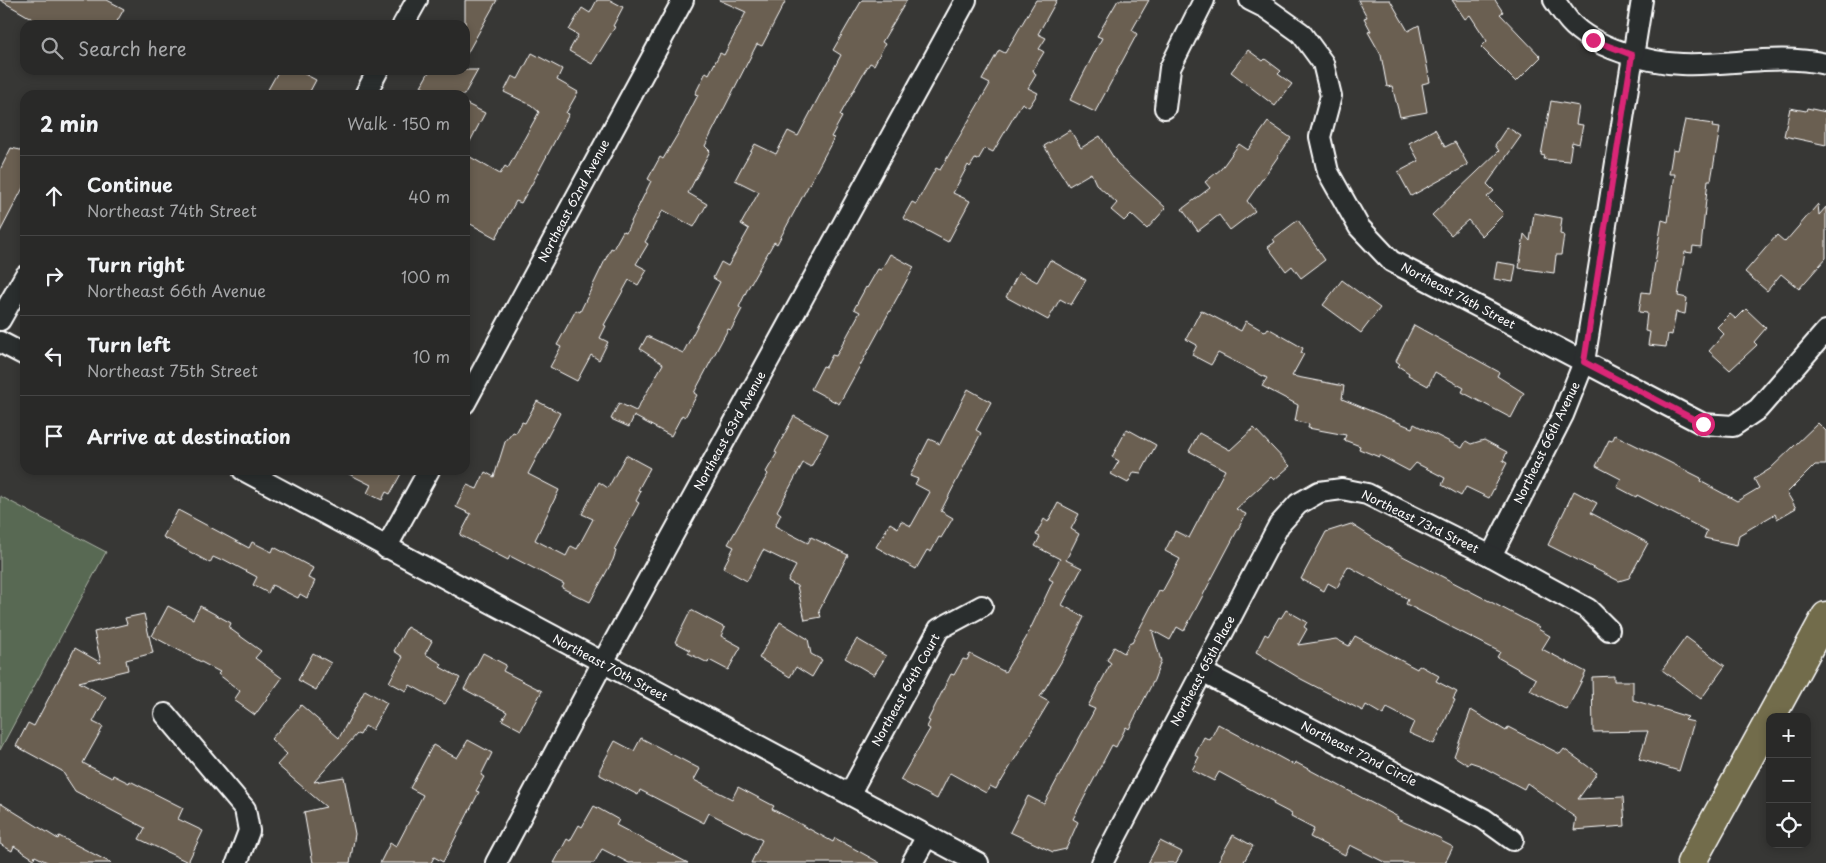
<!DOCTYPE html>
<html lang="en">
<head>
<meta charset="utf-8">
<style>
	body { margin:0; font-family:"Playpen Sans",sans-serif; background:#313130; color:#f1f3f6 }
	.controls { position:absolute; right:15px; bottom:15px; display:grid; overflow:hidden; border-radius:10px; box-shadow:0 2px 8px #0003 }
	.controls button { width:45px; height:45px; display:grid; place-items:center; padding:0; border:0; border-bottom:1px solid #454545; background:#292928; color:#f1f3f6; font:25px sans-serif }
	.stop { position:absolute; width:15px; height:15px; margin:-11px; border:4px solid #db2777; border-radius:50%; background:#fff }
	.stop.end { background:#db2777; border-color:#fff; box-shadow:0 1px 5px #0008 }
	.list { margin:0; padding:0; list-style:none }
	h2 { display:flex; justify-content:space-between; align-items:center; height:65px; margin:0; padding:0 20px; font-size:21px }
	h2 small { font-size:16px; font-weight:400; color:#a5a6a8 }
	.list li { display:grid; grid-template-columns:32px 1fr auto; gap:15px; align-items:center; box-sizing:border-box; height:80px; padding:0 20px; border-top:1px solid #454545 }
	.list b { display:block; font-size:19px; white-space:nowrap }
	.list p { margin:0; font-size:16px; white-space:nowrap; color:#a5a6a8 }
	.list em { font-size:16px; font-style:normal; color:#a5a6a8 }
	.icon { flex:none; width:28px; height:28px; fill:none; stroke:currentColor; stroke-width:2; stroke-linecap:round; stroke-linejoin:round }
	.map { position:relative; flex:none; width:1826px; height:863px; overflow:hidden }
	.search { position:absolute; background:#292928; box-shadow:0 2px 8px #0003; left:20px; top:20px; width:450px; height:55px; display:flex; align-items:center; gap:12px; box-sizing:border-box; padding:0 18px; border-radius:15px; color:#a5a6a8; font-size:19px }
	.panel { position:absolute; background:#292928; box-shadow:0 2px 8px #0003; left:20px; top:90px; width:450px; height:385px; border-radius:15px }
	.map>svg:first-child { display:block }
	.green { fill:#586952; stroke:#acb4a8 }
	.building { fill:#6b5e51; stroke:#fff }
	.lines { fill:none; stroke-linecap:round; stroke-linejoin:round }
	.street-casing { stroke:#fff; stroke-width:24 }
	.primary-casing { stroke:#fff; stroke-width:31 }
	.street { stroke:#2a2d2e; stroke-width:20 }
	.primary { stroke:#726c4b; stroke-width:28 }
	.route { stroke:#db2777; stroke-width:6 }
	.labels { text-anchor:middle; stroke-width:4; stroke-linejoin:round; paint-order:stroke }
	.street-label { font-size:12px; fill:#fff; stroke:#2a2d2e }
</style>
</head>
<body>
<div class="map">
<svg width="1826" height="863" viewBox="0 0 1826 863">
	<rect width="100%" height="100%" fill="#373735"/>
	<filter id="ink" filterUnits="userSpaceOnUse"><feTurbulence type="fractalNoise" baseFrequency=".02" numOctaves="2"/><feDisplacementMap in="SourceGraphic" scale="10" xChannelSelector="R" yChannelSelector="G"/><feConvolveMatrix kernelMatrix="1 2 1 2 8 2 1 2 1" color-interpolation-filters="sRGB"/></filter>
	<g filter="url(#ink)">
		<polygon class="green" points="0,496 106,552 0,750"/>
		<g class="building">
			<polygon points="0,0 107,0 124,9 115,25 43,25"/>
			<polygon points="465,0 497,0 465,57"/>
			<polygon points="597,0 610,0 623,7 613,26 615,27 592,64 569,51 578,35 569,30 582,8 590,13"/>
			<polygon points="719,0 786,0 762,46 757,44 705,146 710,151 688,193 707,204 694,227 663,210 645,242 648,244 636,264 647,270 638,285 629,280 604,325 606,326 600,338 608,342 599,360 591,355 577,381 550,367 561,347 557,345 576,310 580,312 611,248 613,249 623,231 626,232 651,181 648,179 660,157 663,159 679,132 698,95 695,94 706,72 709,74 720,53 724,55 746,12"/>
			<polygon points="862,0 907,0 882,42 885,44 874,65 870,63 863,74 840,115 842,117 831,137 834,138 777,244 774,242 748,288 739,307 742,309 731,330 728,329 694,393 697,395 685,417 682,415 671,436 634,416 629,427 611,419 619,403 636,411 663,364 640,349 647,336 683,353 720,282 713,278 721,262 728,266 749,229 741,224 759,192 735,180 744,163 755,144 776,154 788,131 798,136 841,55 833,50"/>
			<polygon points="1036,0 1057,0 1038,34 1046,38 1039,49 1044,52 1033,70 1036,75 1028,88 1038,93 1029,107 1022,103 993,152 985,148 978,160 975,159 970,167 968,165 953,193 970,201 948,242 903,218 912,202 916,204 936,168 940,170 990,84 982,80 999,50 1005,53"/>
			<polygon points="1118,0 1149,0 1132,30 1137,34 1095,112 1070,100 1102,38 1097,36"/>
			<polygon points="1358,0 1390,0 1408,31 1419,25 1430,82 1422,84 1427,112 1400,117 1392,86 1387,87 1381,55 1368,32 1371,31 1364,18 1367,17"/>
			<polygon points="1452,0 1495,0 1503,12 1500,14 1541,57 1516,82 1481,47 1487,41 1470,15 1465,19"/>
			<polygon points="1248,50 1263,61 1265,59 1281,71 1278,74 1292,84 1275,106 1231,72"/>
			<polygon points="532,53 562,69 557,80 578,92 566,113 569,114 533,182 521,203 516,201 496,238 465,221 465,154 500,174 505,166 508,168 539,112 531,105 504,92 512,76 518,79"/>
			<polygon points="279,70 297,70 316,80 308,95 265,95"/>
			<polygon points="430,70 478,70 464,95 420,95 424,88 421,86"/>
			<polygon points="1551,101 1579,106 1576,124 1583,125 1579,144 1572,142 1569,161 1544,159 1545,156 1541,155"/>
			<polygon points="465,103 485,113 465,151"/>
			<polygon points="1790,108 1806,111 1807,108 1826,112 1826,145 1784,136"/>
			<polygon points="1685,120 1713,124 1712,127 1720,128 1711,180 1708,180 1701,247 1693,246 1692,253 1685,252 1678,296 1687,298 1685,314 1676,312 1672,335 1668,334 1666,347 1648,345 1650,332 1645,331 1647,313 1639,312 1642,292 1650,293 1662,220 1668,222 1675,174 1669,174 1673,150 1678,151"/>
			<polygon points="1268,122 1291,138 1247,201 1255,211 1230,230 1219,215 1198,231 1182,209 1210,188 1205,182 1221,169 1239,144 1248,150"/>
			<polygon points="1507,127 1521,136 1487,184 1494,191 1487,197 1504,214 1482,236 1468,220 1451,235 1432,215 1499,151 1495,145"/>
			<polygon points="1435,129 1445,147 1455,142 1468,165 1411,196 1398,172 1419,161 1409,143"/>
			<polygon points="1070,130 1081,148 1100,136 1117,163 1166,208 1147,229 1131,214 1124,221 1111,210 1117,203 1096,184 1091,173 1069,186 1044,146"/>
			<polygon points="11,148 25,151 25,184 0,232 0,170"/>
			<polygon points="1818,204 1819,215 1826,207 1826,258 1799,289 1781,274 1767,291 1745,272 1777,235 1785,242"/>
			<polygon points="1534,213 1562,218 1560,234 1564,235 1561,255 1556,255 1554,273 1519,268 1524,234 1530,241"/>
			<polygon points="1298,220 1325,260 1301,278 1292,266 1286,271 1268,247 1275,242 1273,239"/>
			<polygon points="890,254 914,267 839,404 811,389 823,366 826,367 832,355 836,356 860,312 854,309 866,287 867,288 878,269 881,270"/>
			<polygon points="1050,260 1086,280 1071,305 1060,299 1048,320 1006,297 1019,272 1037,282"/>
			<polygon points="1497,262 1516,265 1513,282 1494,279"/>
			<polygon points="1342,280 1380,308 1361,333 1323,305"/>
			<polygon points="1746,309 1766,328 1754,342 1757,345 1730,370 1709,351 1724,334 1717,327 1730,314 1736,319"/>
			<polygon points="1201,310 1241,331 1246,321 1265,332 1268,328 1303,348 1301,353 1304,354 1292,376 1344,386 1342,399 1412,428 1414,424 1462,448 1466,441 1471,444 1484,440 1507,452 1503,461 1507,463 1489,498 1466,487 1461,496 1442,485 1445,478 1416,463 1409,471 1379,455 1379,457 1359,449 1360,446 1344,440 1346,435 1308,428 1309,424 1295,421 1298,405 1262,386 1267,378 1218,353 1211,365 1192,355 1197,345 1186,339"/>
			<polygon points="1414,325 1499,372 1497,376 1524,393 1511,418 1462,392 1464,388 1435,372 1428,386 1408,375 1409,373 1398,366 1400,364 1396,361"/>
			<polygon points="968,389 991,402 976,430 981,433 941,511 953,518 941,538 939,537 931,552 927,550 916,569 876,547 890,523 898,528 901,521 911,526 930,492 915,484 918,479 910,476 929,439 940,444"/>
			<polygon points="537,401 560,413 528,474 559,490 535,540 566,556 571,546 577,549 593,519 582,514 599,482 608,488 626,455 650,468 638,490 641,491 636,501 639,503 614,550 616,551 613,560 590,602 562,588 564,584 510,556 508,560 460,535 471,514 456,507 467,485 477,489 485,472 494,477 505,442 513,432 516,433 522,422 525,423"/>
			<polygon points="794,416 828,434 811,467 803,463 777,511 781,514 775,526 808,543 811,537 848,555 819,611 821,617 805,620 797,586 788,581 796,566 763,550 747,581 723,568 734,547 728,544 768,474 766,472 777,453 775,452"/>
			<polygon points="1818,423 1826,431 1826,465 1815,465 1787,493 1796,508 1777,519 1775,514 1739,535 1737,545 1704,538 1707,531 1637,495 1636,497 1617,487 1621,479 1596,466 1609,440 1612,441 1615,435 1701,478 1700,481 1737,501 1759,488 1754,479 1770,469"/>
			<polygon points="1254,428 1290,466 1274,480 1271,477 1236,509 1246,514 1184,631 1177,627 1170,640 1152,630 1161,661 1154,680 1129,729 1126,727 1116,747 1112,745 1073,819 1078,822 1066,849 1053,852 1010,832 1028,796 1044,804 1095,709 1088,706 1111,663 1107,660 1114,647 1124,653 1130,642 1132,643 1159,591 1162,592 1180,559 1165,551 1175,531 1189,538 1225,470 1189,451 1199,433 1230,450"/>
			<polygon points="1127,429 1156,445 1141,473 1134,472 1128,483 1111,474 1119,461 1112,457"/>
			<polygon points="341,470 403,470 390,494 386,492 382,500 367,493 371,485"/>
			<polygon points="1574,491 1597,503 1591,513 1648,543 1629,578 1619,581 1548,545"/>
			<polygon points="1058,503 1079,514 1071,529 1079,534 1066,560 1082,568 1062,605 1084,617 1064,657 1040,697 1049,702 1001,782 1000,781 996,789 990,786 986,793 950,773 937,799 900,780 930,729 927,727 930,721 928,720 951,674 954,675 963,659 967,660 970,654 1005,672 1026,638 1053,581 1049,579 1060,559 1035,546 1040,537 1036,535 1044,519 1048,522"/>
			<polygon points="178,510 249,548 252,542 272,552 274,547 313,568 308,578 315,581 307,598 300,594 298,598 272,585 268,593 253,585 257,577 223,559 222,561 213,557 210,563 163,537"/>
			<polygon points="1351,524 1395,552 1539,627 1538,629 1550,636 1542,649 1586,672 1567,710 1530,690 1536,679 1497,657 1500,652 1406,604 1408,599 1348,566 1337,588 1328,583 1324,591 1301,579 1326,532"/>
			<polygon points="168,606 193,619 200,606 231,623 229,628 261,651 255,658 282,678 255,715 234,700 240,691 218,674 220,672 152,636"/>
			<polygon points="691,610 725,628 721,636 741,647 728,670 709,660 708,663 688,653 690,650 675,642"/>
			<polygon points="1286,610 1307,622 1304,627 1307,629 1298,645 1336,639 1349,646 1355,636 1417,669 1419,665 1439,676 1436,681 1457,692 1453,699 1455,700 1434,744 1409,733 1414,722 1387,708 1383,715 1366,705 1363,711 1301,679 1256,652 1265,634 1268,636 1279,617 1281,618"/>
			<polygon points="144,614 153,653 126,660 128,670 79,682 106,697 93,722 103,727 83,763 112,778 113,775 129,783 130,781 183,808 178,819 203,831 188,862 139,839 145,828 75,791 62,771 16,746 28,723 34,726 75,648 101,663 94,632 127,624 125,618"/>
			<polygon points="780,622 808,639 811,654 822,660 812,677 796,667 790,677 759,658"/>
			<polygon points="407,627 432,641 425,654 442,664 440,667 460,678 445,704 410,685 406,691 389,682 403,657 394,651"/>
			<polygon points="1686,637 1725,666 1701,699 1662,670"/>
			<polygon points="857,639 886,656 874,675 845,658"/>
			<polygon points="313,653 331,663 316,690 298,680"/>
			<polygon points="483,653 506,665 503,671 542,691 521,730 502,720 507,712 464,689"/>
			<polygon points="1614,676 1614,681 1633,681 1633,700 1688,717 1685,720 1694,722 1679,771 1639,759 1648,731 1593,732 1592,677"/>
			<polygon points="365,690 387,703 372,730 365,726 360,735 357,734 314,782 344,777 355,834 350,863 313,863 304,812 326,807 277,765 287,754 271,739 301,705 339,738"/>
			<polygon points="1471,710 1506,731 1508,727 1560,754 1564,749 1597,773 1578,799 1623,797 1625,826 1574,830 1576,818 1527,783 1524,789 1479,765 1470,762 1468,765 1454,756"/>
			<polygon points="1218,724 1294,765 1295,762 1398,817 1397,819 1442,839 1441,841 1453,847 1445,863 1386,863 1350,845 1345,855 1310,837 1314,829 1291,817 1292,814 1273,804 1274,802 1219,772 1214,781 1192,770 1199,757 1195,755 1204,737 1210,740"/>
			<polygon points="641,738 700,769 694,780 732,799 738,787 774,806 772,809 791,819 833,842 835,838 880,863 751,863 762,840 709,813 704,823 640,790 638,795 600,775 600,769 615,741 634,751"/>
			<polygon points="468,740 492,753 481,775 484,777 476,791 479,792 443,862 434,857 431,863 380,863 390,843 396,847 423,795 410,788 433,745 457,758"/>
			<polygon points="0,803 58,839 59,836 111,863 49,863 35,856 34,859 14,846 12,851 0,844"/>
			<polygon points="594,806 619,820 616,825 688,863 629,863 602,849 594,863 554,863 567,839 570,841 579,825 582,827"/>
			<polygon points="1233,835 1253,846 1243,863 1217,863"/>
			<polygon points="1160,841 1182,852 1176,863 1148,863"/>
		</g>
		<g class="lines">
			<defs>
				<g id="street">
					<polyline points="1250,0 1266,8 1301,33 1323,63 1331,96 1320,137 1328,172 1359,227 1391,261 1703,424 1733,426 1758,409 1826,331"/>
					<path d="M1554,0C1559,7 1564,15 1570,22C1592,47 1648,63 1682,64C1730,66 1778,53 1826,64"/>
					<polyline points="403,25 417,0"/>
					<polyline points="365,95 378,70"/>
					<polyline points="1165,108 1170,68 1204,0"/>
					<polyline points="0,320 25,276"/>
					<polyline points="0,342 25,355"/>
					<polyline points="465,403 683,0"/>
					<polyline points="243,470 978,863"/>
					<polyline points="386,548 429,470"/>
					<polyline points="1491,556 1563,415 1584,362 1642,0"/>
					<polyline points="1202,672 1484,819 1513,840"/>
					<polyline points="165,714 245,809 249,831 237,863"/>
					<polyline points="850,793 939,629 982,606"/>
					<polyline points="496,863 602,664 966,0"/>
					<polyline points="912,863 927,836"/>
					<polyline points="1102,863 1279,525 1298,504 1319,492 1342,489 1367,494 1491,556 1588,609 1609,630"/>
				</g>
				<g id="primary">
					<polyline points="1771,717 1826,616"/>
					<polyline points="1691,863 1770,719"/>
				</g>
			</defs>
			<use href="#street" class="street-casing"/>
			<use href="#primary" class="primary-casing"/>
			<use href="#street" class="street"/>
			<use href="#primary" class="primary"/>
		</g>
	</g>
	<g class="lines" filter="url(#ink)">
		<polyline class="route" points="1593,40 1632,55 1584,362 1703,424"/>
	</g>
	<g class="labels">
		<g class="street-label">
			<text transform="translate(574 201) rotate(-62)" y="4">Northeast 62nd Avenue</text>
			<text transform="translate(1458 296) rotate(28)" y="4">Northeast 74th Street</text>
			<text transform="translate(730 431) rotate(-61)" y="4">Northeast 63rd Avenue</text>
			<text transform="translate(1547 443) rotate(-64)" y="4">Northeast 66th Avenue</text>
			<text transform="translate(1420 522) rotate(26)" y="4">Northeast 73rd Street</text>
			<text transform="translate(610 668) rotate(28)" y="4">Northeast 70th Street</text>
			<text transform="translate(1203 671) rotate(-62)" y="4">Northeast 65th Place</text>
			<text transform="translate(906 690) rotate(-61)" y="4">Northeast 64th Court</text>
			<text transform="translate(1359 754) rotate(27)" y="4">Northeast 72nd Circle</text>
		</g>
	</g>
</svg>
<div class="controls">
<button>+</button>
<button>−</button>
<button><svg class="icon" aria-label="locate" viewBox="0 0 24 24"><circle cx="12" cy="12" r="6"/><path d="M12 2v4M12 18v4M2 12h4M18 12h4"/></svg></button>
</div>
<div class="stop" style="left:1703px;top:424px"></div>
<div class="stop end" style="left:1593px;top:40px"></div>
<div class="search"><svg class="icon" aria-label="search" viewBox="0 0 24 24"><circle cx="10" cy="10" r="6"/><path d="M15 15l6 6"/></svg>Search here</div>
<section class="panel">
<h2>2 min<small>Walk · 150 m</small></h2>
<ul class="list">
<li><svg class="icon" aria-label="ahead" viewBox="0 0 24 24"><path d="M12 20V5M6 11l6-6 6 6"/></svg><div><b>Continue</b><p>Northeast 74th Street</p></div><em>40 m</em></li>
<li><svg class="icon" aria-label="right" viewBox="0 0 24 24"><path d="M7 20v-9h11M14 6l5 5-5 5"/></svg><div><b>Turn right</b><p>Northeast 66th Avenue</p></div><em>100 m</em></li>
<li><svg class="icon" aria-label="left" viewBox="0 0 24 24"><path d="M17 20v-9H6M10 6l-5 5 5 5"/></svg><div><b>Turn left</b><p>Northeast 75th Street</p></div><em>10 m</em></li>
<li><svg class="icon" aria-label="arrive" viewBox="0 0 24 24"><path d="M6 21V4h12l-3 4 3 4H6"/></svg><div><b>Arrive at destination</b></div></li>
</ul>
</section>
</div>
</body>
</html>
